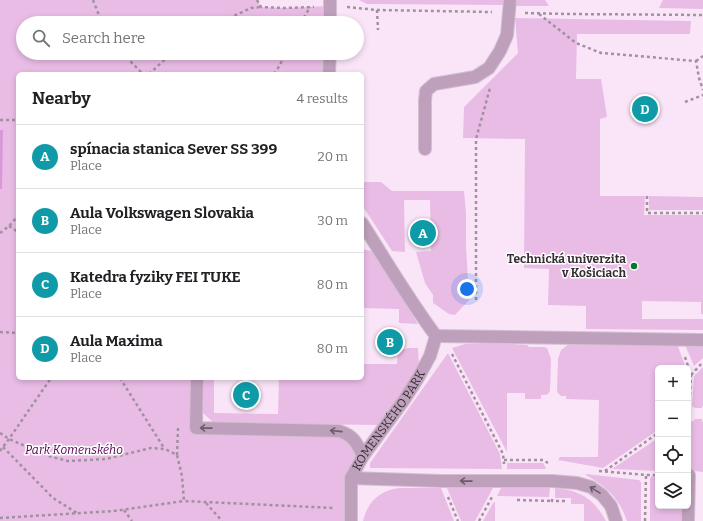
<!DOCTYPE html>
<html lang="en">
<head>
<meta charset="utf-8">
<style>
	body { margin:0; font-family:Bitter,serif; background:#f2f2f2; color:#202124 }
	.controls { position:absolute; right:12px; bottom:12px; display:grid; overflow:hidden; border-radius:6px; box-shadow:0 2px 6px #0003 }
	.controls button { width:36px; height:36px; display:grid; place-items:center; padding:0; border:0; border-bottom:1px solid #e0e0e0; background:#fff; color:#202124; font:20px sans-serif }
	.you { position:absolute; left:467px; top:289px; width:14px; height:14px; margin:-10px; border:3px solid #fff; border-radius:50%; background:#1a73e8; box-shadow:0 0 0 6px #1a73e833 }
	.badge { display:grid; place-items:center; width:26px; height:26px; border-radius:50%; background:#00792f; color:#fff; font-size:13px; font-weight:700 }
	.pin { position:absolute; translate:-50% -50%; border:2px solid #fff; box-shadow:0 1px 4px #0006 }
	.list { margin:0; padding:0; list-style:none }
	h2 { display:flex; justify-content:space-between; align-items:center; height:52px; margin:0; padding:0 16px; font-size:17px }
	h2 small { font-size:13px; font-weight:400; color:#757577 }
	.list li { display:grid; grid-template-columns:26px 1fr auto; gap:12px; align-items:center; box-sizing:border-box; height:64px; padding:0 16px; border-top:1px solid #e0e0e0 }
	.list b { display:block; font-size:15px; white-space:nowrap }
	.list p { margin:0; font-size:13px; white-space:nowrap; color:#757577 }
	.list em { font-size:13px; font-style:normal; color:#757577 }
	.icon { flex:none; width:22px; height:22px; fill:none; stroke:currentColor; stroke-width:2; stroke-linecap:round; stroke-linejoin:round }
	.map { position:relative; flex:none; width:703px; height:521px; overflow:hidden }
	.search { position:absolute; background:#fff; box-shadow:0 2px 6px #0003; left:16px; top:16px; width:348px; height:44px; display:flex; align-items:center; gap:10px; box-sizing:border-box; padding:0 14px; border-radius:22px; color:#757577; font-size:15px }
	.panel { position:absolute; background:#fff; box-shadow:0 2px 6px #0003; left:16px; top:72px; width:348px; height:308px; border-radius:6px }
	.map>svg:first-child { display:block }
	.green { fill:#e9bce6 }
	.water { fill:#da98d6 }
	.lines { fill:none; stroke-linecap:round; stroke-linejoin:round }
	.minor-casing { stroke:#d3c0d1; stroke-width:14 }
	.path { stroke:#a1919f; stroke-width:2.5; stroke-dasharray:3 3; stroke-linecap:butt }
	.minor { stroke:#bea0bc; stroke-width:12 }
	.oneway { stroke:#6c5b6a }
	.poi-dot { fill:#00792f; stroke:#fff; stroke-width:1.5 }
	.labels { text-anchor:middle; stroke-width:3; stroke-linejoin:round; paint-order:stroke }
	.poi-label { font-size:12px; font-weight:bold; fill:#352d34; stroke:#fff; text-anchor:end }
	.street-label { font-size:12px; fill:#352d34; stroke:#fff }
	.park-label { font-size:12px; font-style:italic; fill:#520052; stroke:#fff }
</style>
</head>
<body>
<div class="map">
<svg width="703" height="521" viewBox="0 0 703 521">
	<rect width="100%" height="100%" fill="#fae5f8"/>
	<g class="green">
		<polygon points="0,0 257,0 261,7 285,8 330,6 330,23 23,23 23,53 330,53 329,74 18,74 18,378 197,378 196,428 339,431 363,456 351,478 351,521 0,521"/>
		<polygon points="359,0 504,0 504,5 367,4"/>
		<polygon points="516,0 545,0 549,6 515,6"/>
		<polygon points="663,0 703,0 703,9 659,8"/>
		<polygon points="515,18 691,21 690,34 577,34 576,79 601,79 607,117 600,119 600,196 645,196 644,215 703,215 703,314 701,314 701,302 642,301 642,319 703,319 703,330 586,329 586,306 548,305 549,269 524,268 525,139 463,138 464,107 518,53"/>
		<polygon points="363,182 381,182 392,191 464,191 466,213 466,245 469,300 455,315 449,314 433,303 433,295 425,283 416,252 431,251 430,200 404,200 405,252 392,251 362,205 362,183"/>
		<polygon points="649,196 703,197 703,210 649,210"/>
		<polygon points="362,249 376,252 418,324 399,323 399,309 362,308"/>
		<path d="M495,343L527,345L529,347H544L547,348L551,359L550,391C548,395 546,395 541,395V399H525V393H507V452L452,348L465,344Z"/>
		<polygon points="569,344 677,344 686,368 658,368 658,430 603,468 558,460 560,457 598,457 599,400 566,399 566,396 561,396 557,392 558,359 561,350"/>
		<polygon points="685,345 703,346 703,358 694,366"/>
		<polygon points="407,348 418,348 419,369 417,372 379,425 214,423 203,413 204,378 214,378 214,413 278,414 279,378 362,378 362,364 397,364 398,349 407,349"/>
		<polygon points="448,353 500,454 502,469 370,468 370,463"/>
		<polygon points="703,367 703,406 702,406 702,408 695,408 692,406 694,378 695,375"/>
		<path d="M696,419H702V421L703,422V472C698,471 693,472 690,467L691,422Z"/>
		<polygon points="658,438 658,471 612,469"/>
		<polygon points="507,463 543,463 545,466 546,469 507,469"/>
		<path d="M586,474L639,480L641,482V521H627C619,498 607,487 586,475Z"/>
		<polygon points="652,476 658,477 658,506 683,506 683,521 650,521 650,478"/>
		<path d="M400,488H441L454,521H363C368,501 380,490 400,488Z"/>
		<polygon points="447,488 493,488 475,521 461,521"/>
		<polygon points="501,488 550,488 549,497 497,496"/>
		<path d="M555,488C580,490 594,499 606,521H584V504H571V498H555Z"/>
		<polygon points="495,502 495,521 483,521 493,503"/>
	</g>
	<polygon class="water" points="0,130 3,130 2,189 0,189"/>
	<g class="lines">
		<defs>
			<g id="minor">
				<polyline points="330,23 330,0"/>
				<polyline points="329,74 330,53"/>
				<polyline points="425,149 425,100 426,91 434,84 475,77 489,68 500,51 507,35 510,0"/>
				<polyline points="436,336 703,340"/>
				<path d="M197,378L196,428L339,431C353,435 357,443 363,456"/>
				<polyline points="351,478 441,481 552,481 577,483 591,487 602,495 611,506 616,521"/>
				<path id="s1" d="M351,521V478L363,456L404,400L418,378L430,356L436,336C409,300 386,261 362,223"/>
				<polyline points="688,521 689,475"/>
			</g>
		</defs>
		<use href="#minor" class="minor-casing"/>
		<g class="path">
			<polyline points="93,0 102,23"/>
			<polyline points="257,0 261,7 285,8 314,7"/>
			<polyline points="347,7 377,10 492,12"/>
			<polyline points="377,10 378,30"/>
			<polyline points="525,13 568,14 703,15"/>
			<polyline points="539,14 576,43 601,53 696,61 699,78 703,90"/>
			<polyline points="218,23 251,8 261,7"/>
			<polyline points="301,23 310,7"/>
			<polyline points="122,53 143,74"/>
			<polyline points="696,61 703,56"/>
			<polyline points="149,74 172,53"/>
			<polyline points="274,74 280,65 285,53"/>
			<polyline points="685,102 703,95"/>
			<polyline points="0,120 18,120"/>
			<polyline points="647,196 647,213 703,213"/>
			<polyline points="9,226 18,232"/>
			<polyline points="0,233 9,226 18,216"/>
			<polyline points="476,300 476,139 490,88"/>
			<polyline points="0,332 18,333"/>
			<polyline points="452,354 503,454 504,464"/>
			<polyline points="685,357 691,375 688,435"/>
			<polyline points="691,375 703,362"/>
			<polyline points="120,378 164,448"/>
			<polyline points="0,433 9,439 48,456 68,461 106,459 151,448 165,449 177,455 182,476 184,501 334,508"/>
			<polyline points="3,447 53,498 77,513"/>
			<polyline points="0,451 9,439 51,378"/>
			<polyline points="177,455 178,428"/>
			<polyline points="504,460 543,460 548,463"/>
			<polyline points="599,471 646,475 658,475"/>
			<polyline points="605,471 658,433"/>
			<polyline points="448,497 458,521"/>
			<polyline points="552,499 552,501 565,501 565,504"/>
			<polyline points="517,500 552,501"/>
			<polyline points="206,503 222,521"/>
			<polyline points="124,510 132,521"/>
			<polyline points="0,518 114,511 184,501"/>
			<polyline points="479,521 492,497"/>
			<polyline points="645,521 646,475"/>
		</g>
		<use href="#minor" class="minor"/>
	</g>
	<defs><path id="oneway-shaft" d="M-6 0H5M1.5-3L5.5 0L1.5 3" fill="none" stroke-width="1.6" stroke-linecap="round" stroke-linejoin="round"/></defs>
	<g class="oneway">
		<use href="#oneway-shaft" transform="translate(206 428) rotate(-179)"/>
		<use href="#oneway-shaft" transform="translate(336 431) rotate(-174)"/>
		<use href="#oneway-shaft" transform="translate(466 481) rotate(-179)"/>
		<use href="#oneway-shaft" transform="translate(595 490) rotate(-148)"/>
	</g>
	<circle class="poi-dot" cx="634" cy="266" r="4"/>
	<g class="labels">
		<g class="poi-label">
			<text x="626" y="263">Technická univerzita<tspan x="626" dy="14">v Košiciach</tspan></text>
		</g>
		<g class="street-label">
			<text dy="4" stroke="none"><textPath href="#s1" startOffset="112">KOMENSKÉHO PARK</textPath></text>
		</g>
		<g class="park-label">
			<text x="74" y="454">Park Komenského</text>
		</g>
	</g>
</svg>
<div class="controls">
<button>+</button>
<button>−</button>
<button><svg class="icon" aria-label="locate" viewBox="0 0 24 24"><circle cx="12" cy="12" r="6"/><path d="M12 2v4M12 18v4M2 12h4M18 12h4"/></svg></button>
<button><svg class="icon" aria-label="layers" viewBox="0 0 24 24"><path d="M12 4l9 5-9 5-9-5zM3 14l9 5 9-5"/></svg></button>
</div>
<div class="you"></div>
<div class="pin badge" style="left:423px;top:233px;background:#0f9aa8">A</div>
<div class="pin badge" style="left:390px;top:342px;background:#0f9aa8">B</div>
<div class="pin badge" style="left:246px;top:395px;background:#0f9aa8">C</div>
<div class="pin badge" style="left:645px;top:109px;background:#0f9aa8">D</div>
<div class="search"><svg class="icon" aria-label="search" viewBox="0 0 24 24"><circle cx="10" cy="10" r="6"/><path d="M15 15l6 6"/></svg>Search here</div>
<section class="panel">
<h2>Nearby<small>4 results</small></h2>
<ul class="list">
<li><span class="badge" style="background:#0f9aa8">A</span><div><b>spínacia stanica Sever SS 399</b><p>Place</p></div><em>20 m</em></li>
<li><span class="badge" style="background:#0f9aa8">B</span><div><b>Aula Volkswagen Slovakia</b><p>Place</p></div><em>30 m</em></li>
<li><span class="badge" style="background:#0f9aa8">C</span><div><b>Katedra fyziky FEI TUKE</b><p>Place</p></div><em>80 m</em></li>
<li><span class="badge" style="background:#0f9aa8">D</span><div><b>Aula Maxima</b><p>Place</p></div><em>80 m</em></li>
</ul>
</section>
</div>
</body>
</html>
